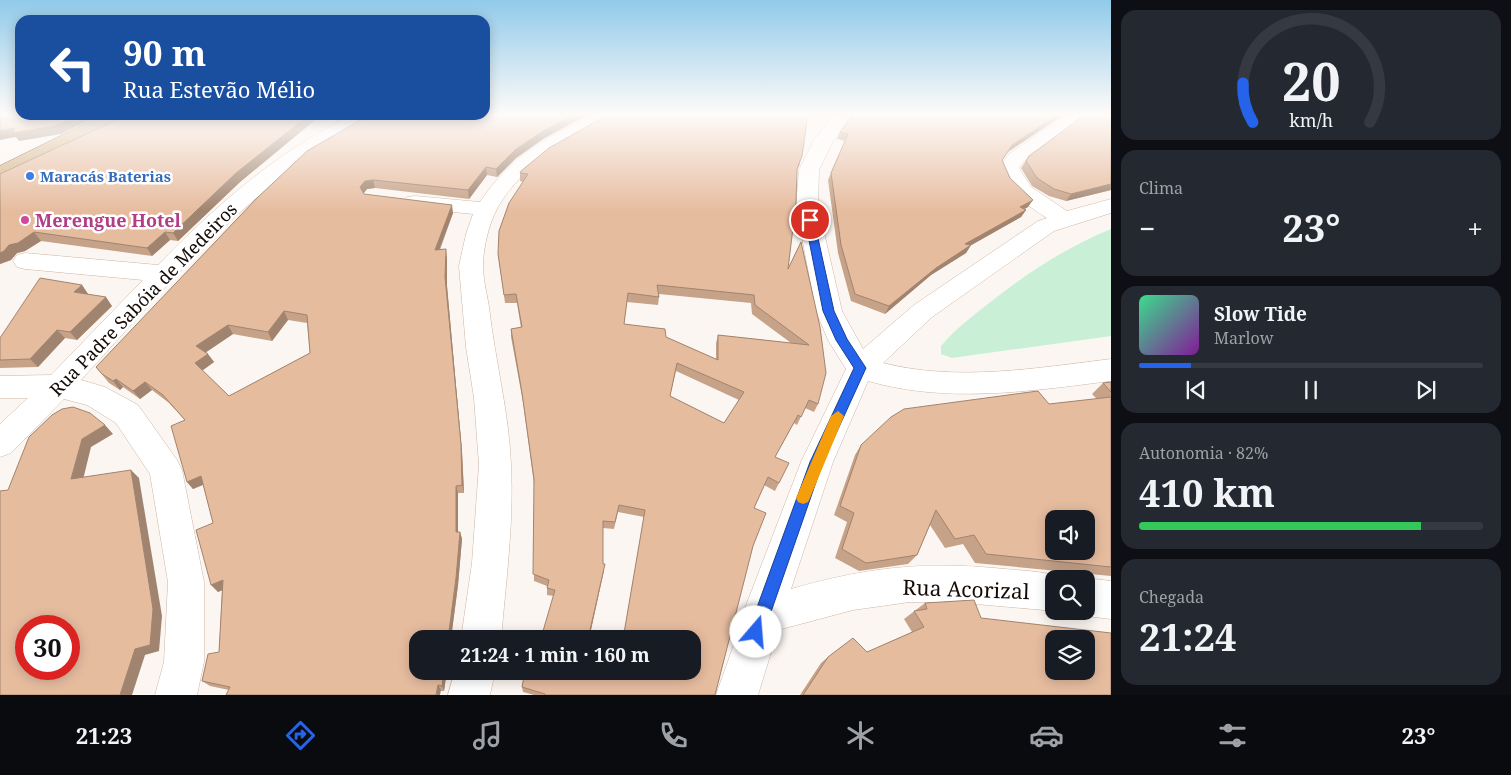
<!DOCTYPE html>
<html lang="pt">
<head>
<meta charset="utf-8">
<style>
  :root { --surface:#171b24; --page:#242831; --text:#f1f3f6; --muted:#9ea1a6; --line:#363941; --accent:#2563eb }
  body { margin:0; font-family:"Noto Serif",serif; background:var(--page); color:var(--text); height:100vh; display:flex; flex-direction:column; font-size:19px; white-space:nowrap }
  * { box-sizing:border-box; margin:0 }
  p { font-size:16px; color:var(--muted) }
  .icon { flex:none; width:28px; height:28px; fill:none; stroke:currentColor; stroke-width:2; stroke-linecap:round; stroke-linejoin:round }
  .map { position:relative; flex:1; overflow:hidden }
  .drawer { display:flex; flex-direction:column; gap:10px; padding:10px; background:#0d0f14; width:400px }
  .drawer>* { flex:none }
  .top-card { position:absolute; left:15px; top:15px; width:475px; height:105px; border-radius:15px; box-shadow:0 2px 12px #0003; background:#1a4fa0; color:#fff; overflow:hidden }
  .fabs { position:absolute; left:1045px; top:510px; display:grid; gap:10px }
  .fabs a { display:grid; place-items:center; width:50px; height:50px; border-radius:10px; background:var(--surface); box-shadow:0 2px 12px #0003; font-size:25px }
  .speed { position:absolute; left:15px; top:615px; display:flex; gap:10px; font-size:25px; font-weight:700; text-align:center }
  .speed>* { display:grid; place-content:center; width:65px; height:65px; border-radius:50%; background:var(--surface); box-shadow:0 2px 12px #0003; line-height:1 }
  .speed .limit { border:8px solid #d22; background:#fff; color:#111 }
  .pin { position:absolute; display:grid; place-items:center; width:42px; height:42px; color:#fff; margin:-21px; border:2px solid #fff; border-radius:50%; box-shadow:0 1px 5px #0007 }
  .me { position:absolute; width:55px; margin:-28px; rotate:18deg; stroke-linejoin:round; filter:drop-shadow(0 0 4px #0008) }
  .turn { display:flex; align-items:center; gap:18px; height:105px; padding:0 25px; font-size:22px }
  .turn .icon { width:65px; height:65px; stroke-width:2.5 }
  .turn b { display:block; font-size:35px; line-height:42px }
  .big { font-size:38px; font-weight:700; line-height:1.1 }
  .drawer .card { flex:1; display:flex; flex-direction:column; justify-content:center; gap:8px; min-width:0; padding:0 18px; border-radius:15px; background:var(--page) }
  .drawer .dial { align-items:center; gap:0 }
  .dial svg { height:130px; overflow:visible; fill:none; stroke:var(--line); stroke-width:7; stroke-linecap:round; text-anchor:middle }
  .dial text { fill:var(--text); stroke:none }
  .song { display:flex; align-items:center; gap:15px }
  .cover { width:60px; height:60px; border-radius:8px; background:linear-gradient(135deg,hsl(150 70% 55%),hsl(290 70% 35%)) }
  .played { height:5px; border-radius:2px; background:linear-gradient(90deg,var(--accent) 15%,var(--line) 15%) }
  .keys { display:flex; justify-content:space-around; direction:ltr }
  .heat { display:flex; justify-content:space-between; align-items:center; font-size:28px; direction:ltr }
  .charge { height:8px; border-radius:4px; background:linear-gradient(90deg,#34c759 82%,var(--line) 0) }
  .trip { position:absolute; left:409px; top:630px; width:292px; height:50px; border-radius:15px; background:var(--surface); box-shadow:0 2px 12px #0003; font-weight:700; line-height:50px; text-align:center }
  .tab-bar { display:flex; height:80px; justify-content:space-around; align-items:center; background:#090b0e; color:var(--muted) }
  .tab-bar .icon { width:35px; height:35px }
  .tab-bar .selected { color:var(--accent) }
  .tab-bar b { font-size:22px; color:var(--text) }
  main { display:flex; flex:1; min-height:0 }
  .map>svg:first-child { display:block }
  .green { fill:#c9f0d6 }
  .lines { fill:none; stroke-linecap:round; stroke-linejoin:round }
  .minor-casing { stroke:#cfb5a2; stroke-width:1 }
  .major-casing { stroke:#7c5522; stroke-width:1 }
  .minor { fill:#fff; fill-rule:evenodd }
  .major { fill:#d3b184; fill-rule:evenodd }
  .wall { fill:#c6a289; fill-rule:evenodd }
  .shaded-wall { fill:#a1846f }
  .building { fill:#e6bc9f; stroke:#a1846f; fill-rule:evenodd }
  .route { fill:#2563eb; stroke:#184099 }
  .slow { fill:#f59e0b }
  .shop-dot { fill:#3f7fe0; stroke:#fff; stroke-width:2 }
  .hotel-dot { fill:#d1479c; stroke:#fff; stroke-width:2 }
  .labels { text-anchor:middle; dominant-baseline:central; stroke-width:5; stroke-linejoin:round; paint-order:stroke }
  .far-shop-label { font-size:15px; font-weight:bold; fill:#366cbe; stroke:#fff; text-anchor:start }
  .hotel-label { font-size:18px; font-weight:bold; fill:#b23c85; stroke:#fff; text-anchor:start }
  .street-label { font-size:18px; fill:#130a05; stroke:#fff }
  .near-street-label { font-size:21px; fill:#130a05; stroke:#fff }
</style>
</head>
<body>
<main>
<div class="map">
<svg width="1111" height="695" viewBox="0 0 1111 695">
  <rect width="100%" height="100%" fill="#fcf6f2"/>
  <!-- green -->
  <path class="green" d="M 1111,229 L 1111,336 L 952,358 L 941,354 L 941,346 C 956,328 974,315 993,300 C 1030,271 1067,247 1111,229 Z"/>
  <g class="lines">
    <defs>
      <path id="minor" d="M 593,114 L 615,114 L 612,118 C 569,142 523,163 498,207 C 489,223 483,248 483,266 C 483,279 487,294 489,307 C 495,360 509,412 511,465 C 514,522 506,581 501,639 L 461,639 L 472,563 L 479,465 L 474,398 L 466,347 L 459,266 L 466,234 L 473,214 L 415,208 L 407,207 L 404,202 L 407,197 L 415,196 L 480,202 C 513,153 543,141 593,114 Z
        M 835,114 L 854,114 L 833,141 L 819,170 L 818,206 L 842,311 L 863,349 L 914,305 L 1038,221 L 1047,218 C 1026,205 1008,192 999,168 L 1009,154 L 1068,114 L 1089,114 L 1023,162 L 1019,168 L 1031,187 L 1067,211 L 1111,199 L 1111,213 L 1054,231 L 932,317 L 883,363 C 957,382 1037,368 1111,359 L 1111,381 C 1030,391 948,404 868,381 L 833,462 L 791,589 C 868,567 925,561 1005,569 C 1025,571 1046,571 1065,579 L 1054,579 L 1055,611 L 964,603 L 910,602 L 853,610 L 778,630 L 758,695 L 716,695 L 743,619 L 742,616 L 801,462 L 846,369 L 828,340 L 816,311 L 796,206 L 799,170 L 814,140 Z
        M 353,115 L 377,115 L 374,119 C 254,177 170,283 81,380 L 105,387 L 138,405 L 177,460 L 182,470 L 204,582 L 204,662 L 197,695 L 155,695 L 164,662 L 168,582 L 150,474 L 116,423 L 87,405 L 64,399 L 11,453 L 0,457 L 0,424 L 28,398 L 0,398 L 0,376 L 51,375 L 143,280 L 25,269 L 17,267 L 13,261 L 17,255 L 25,253 L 158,265 C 216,206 278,150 353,115 Z
        M 1086,578 L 1111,581 L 1111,619 L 1086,616 L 1075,611 L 1086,611 Z
        M 455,671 L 495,671 L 490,695 L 448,695 Z"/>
      <path id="major" d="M 103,115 L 126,115 L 123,119 L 0,180 L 0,166 Z"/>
    </defs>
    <!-- minor casing -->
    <use href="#minor" class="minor-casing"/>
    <!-- major casing -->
    <use href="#major" class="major-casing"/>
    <!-- minor -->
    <use href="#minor" class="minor"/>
    <!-- major -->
    <use href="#major" class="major"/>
  </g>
  <!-- wall -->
  <path class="wall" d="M 1111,114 L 1111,190 L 1066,201 L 1049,196 L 1032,186 L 1021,168 L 1029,156 Z
    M 115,115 L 321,115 L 240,182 L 178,241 L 170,240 L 152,256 L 41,241 L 25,251 L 17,253 L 11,260 L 0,264 L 0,174 L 115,121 L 112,116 Z
    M 332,115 L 349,115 L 338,121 Z
    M 369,115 L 543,139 L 516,158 L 497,177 L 487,175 L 469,199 L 375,188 L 367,189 L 364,193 L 364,194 L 453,213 L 440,250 L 447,258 L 447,286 L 462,452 L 464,493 L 458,493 L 458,532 L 460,532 L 462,539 L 458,585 L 444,691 L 229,690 L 210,686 L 202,681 L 219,652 L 222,590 L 218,592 L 213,523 L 203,485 L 193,489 L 187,482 L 185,420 L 169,403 L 152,390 L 140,399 L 123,387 L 120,390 L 109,383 L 96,367 ZM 288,320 L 307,323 L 310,353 L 229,396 L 202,371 L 214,362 L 206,352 L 233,334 L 272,341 Z
    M 840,132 L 1008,152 L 1002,160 L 1010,178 L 1028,207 L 1024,209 L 1026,210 L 1021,217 L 971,245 L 966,253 L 931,275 L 885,314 L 851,301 L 838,253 L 828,180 L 845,141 L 837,139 Z
    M 800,164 L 797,170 L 788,269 L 801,242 L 818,404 L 814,412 L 805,408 L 797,425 L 794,423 L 775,457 L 779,483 L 775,491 L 764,485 L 754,508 L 753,546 L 715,695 L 534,695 L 523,692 L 522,687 L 692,671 L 692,639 L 623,639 L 644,517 L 618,512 L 614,529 L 603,528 L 603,564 L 604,571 L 589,639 L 530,639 L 541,638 L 554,596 L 547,595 L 547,586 L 534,581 L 534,484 L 523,402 L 511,337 L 511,329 L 521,328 L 517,303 L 505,303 L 498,254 L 523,182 L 520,181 L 520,173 ZM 659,294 L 751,303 L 752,314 L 791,343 L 718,335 L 716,343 L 716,359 L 666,337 L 624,324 L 627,302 L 658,305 L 659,297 ZM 676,371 L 739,400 L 724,423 L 670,396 Z
    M 82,285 L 88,294 L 112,306 L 77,340 L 65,338 L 38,367 L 0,368 L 0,338 Z
    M 1111,382 L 1111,576 L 975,563 L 963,544 L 945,548 L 930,525 L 917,555 L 908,564 L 859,571 L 835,558 L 847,522 L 834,515 L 855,455 L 861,445 L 1049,404 L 1097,399 L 1092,394 L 1103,383 Z
    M 925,603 L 981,618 L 1111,695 L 800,695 L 821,663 L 828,657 L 867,652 L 912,632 L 904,619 Z"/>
  <!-- shaded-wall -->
  <path class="shaded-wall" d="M 575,114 L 589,114 L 543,139 L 516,158 L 497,177 L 496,169 L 515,150 L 543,131 Z
    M 1059,114 L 1065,114 L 1008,152 L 997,167 L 1012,145 Z
    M 78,115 L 99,115 L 61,134 L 19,141 L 16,137 L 0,140 L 0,131 Z
    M 309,115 L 321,115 L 240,182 L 178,241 L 173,233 L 236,173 Z
    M 336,115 L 349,115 L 338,121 Z
    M 486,167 L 487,175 L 469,199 L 468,190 Z
    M 373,180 L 375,188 L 367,189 L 362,195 L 360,187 L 365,181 Z
    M 1111,184 L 1111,190 L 1066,201 L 1071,194 Z
    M 1033,200 L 1028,207 L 1015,214 L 1020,207 Z
    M 452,205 L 453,213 L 436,258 L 435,250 Z
    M 1026,210 L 1021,217 L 961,251 L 965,244 Z
    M 34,232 L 41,241 L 25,251 L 17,253 L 11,260 L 0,264 L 0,253 L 9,245 Z
    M 165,232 L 170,240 L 152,256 L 147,248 Z
    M 971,245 L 966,253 L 931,275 L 885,314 L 889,306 L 936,268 Z
    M 446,249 L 447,258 L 447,286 L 462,452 L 464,493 L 462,485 L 445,277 Z
    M 82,285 L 88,294 L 80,300 L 74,292 Z
    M 106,297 L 112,306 L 77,340 L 70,332 Z
    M 284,311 L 288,320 L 272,341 L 268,332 Z
    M 228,325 L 233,334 L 202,355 L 196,346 Z
    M 57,330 L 65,338 L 38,367 L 30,359 Z
    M 208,354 L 214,362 L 200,372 L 195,363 Z
    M 116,379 L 123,387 L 120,390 L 113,381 Z
    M 145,382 L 152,390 L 140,399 L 133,391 Z
    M 105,425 L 113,434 L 91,447 L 81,488 L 71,479 L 82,439 Z
    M 131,470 L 139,478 L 162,616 L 159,651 L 145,655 L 132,695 L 120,695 Z
    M 201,476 L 207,483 L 193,489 L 187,482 Z
    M 456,486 L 458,493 L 458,539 L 456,532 Z
    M 460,532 L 462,539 L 458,585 L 451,639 L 448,639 Z
    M 605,564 L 589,639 L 588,639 Z
    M 223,580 L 230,587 L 218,592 L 211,585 Z
    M 444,671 L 447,671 L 444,691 L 442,686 Z
    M 438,685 L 441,690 L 440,695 L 436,695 Z"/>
  <!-- building -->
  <path class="building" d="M 1,114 L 20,114 L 20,115 L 78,115 L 55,126 L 13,133 L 15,128 L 0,131 Z
    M 485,114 L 575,114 L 543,131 L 515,150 L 496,169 L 486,167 L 468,190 L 373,180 L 365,181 L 360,187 L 364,194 L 452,205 L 435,250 L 446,249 L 445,277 L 461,444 L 462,485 L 456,486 L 456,532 L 460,532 L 456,578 L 448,639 L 418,639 L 418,671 L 444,671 L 442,686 L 438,685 L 436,695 L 226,695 L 230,687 L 202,681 L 208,654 L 219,652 L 223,580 L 211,585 L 196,530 L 213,523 L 201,476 L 187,482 L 171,426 L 185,420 L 163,395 L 145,382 L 133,391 L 116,379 L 113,381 L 102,374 L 96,367 L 257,198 L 307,151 L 369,115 L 485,115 ZM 284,311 L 307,315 L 310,353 L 229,396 L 195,363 L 208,354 L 196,346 L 228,325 L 268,332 Z
    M 609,114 L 808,114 L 802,156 L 797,169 L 796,203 L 788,269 L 801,242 L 820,327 L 826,373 L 818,404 L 809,400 L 801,417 L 798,415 L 775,457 L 789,463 L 779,483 L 768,477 L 754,508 L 766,513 L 753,546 L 715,695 L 545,695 L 545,694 L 522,687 L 525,671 L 692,671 L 692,639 L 623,639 L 645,510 L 619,505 L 615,522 L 603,521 L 603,564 L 605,564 L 588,639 L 530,639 L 530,635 L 541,638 L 555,590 L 547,588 L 549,580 L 533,574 L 534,479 L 522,393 L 511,329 L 522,327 L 516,294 L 504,295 L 498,254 L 499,231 L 509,203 L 528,174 L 520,173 L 521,171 L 549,148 ZM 657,285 L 754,295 L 755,305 L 809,345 L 718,335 L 718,360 L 666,337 L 665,329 L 624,324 L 628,293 L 659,297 ZM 677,363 L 744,392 L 724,423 L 670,396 Z
    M 853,114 L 1059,114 L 1012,145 L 1002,160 L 1010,178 L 1033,200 L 1020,207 L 1026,210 L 965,244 L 971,245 L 936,268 L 889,306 L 855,294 L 841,245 L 831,173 L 848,134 L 840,132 Z
    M 1086,114 L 1111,114 L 1111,184 L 1071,194 L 1054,189 L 1037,178 L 1026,161 L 1029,156 Z
    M 115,115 L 309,115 L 236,173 L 173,233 L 165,232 L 147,248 L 34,232 L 18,243 L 9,245 L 4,251 L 0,253 L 0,174 L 125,116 L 112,116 Z
    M 40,278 L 82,285 L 74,292 L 106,297 L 70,332 L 57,330 L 30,359 L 0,360 L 0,338 Z
    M 1111,382 L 1111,392 L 1103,383 Z
    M 1038,391 L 1049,404 L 1111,397 L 1111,567 L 986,554 L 974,535 L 955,539 L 936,510 L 917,555 L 866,563 L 842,549 L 854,513 L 840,506 L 861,445 L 891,417 L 904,409 ZM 1054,519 L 1086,519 L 1086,551 L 1054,551 Z
    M 73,407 L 90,413 L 105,425 L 82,439 L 71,479 L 131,470 L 153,609 L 150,645 L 135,649 L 120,695 L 0,695 L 0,491 L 8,490 L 29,437 L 52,415 L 62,409 ZM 26,626 L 69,626 L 69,669 L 26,669 Z
    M 974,600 L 981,618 L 1111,633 L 1111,695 L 803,695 L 828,657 L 853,638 L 867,652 L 924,627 L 914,611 L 927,609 L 925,603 ZM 1054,639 L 1086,639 L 1086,671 L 1054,671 Z"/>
  <!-- sky -->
  <linearGradient id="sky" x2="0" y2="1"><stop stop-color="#91caea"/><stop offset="0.54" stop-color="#fefbf9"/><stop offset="1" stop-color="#fefbf9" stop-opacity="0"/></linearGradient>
  <rect width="1111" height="211" fill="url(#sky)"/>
  <!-- route -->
  <path class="route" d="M 810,217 L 814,220 L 834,311 L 847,339 L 866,368 L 823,462 L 764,632 L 762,638 L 756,640 L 751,638 L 748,632 L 810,462 L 854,368 L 836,340 L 823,311 L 805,220 Z"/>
  <!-- slow -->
  <path class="slow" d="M 838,411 L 844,416 L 810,498 L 808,502 L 803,504 L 798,502 L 796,498 L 831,416 Z"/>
  <!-- markers -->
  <circle class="shop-dot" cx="30" cy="176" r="5"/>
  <circle class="hotel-dot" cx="25" cy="220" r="5"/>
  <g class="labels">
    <!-- far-shop labels -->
    <g class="far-shop-label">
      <text x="40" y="176">Maracás Baterias</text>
    </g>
    <!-- hotel labels -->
    <g class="hotel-label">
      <text x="35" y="220">Merengue Hotel</text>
    </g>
    <!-- street labels -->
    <g class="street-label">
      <text transform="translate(143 299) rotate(-46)">Rua Padre Sabóia de Medeiros</text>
    </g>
    <!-- near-street labels -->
    <g class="near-street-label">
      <text transform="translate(966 589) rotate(2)">Rua Acorizal</text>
    </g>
  </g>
</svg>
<div class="fabs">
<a><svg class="icon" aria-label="sound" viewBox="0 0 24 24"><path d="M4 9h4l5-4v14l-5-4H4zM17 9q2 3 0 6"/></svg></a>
<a><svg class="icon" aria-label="search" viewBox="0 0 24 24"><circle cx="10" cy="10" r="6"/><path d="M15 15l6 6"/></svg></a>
<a><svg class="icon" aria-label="layers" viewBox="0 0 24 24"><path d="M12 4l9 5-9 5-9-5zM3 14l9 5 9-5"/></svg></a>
</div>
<div class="speed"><div class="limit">30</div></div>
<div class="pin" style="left:810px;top:220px;background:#d93025"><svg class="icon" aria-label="arrive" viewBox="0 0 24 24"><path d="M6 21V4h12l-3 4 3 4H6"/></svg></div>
<svg class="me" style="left:756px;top:632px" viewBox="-20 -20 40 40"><circle r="19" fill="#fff"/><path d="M0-13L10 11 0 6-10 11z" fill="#2563eb"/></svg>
<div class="trip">21:24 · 1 min · 160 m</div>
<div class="top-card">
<div class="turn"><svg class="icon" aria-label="left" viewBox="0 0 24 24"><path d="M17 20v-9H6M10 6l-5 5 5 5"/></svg><div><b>90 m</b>Rua Estevão Mélio</div></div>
</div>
</div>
<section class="drawer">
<div class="card dial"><svg viewBox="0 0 100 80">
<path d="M14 69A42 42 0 1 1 86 69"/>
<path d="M14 69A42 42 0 0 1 8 45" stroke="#2563eb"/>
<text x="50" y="56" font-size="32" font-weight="700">20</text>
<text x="50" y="72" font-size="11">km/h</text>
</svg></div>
<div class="card"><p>Clima</p>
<div class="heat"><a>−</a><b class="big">23°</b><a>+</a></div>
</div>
<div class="card">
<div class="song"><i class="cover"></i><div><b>Slow Tide</b><p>Marlow</p></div></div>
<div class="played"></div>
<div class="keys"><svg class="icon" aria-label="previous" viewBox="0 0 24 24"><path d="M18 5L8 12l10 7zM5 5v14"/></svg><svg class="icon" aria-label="pause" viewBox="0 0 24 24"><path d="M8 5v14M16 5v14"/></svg><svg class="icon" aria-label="next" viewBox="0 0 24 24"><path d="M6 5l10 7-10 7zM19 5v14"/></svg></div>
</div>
<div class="card"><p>Autonomia · 82%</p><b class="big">410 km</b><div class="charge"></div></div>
<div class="card"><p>Chegada</p><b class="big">21:24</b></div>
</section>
</main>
<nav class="tab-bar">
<b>21:23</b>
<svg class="icon selected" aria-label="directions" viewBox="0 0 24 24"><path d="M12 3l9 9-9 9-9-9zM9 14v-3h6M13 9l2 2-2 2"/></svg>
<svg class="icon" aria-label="music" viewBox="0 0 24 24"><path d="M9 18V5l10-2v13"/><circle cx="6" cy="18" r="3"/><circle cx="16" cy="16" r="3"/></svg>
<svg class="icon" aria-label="phone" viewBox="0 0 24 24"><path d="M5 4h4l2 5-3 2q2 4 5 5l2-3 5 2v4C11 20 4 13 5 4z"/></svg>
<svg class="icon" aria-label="climate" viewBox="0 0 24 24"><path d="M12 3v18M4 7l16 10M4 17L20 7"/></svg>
<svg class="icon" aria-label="car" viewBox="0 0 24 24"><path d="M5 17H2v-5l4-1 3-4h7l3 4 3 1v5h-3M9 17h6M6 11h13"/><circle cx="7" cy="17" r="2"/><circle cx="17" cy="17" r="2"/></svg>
<svg class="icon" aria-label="filters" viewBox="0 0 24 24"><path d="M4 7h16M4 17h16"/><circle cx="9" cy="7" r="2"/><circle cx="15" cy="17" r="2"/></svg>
<b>23°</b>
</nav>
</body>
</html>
